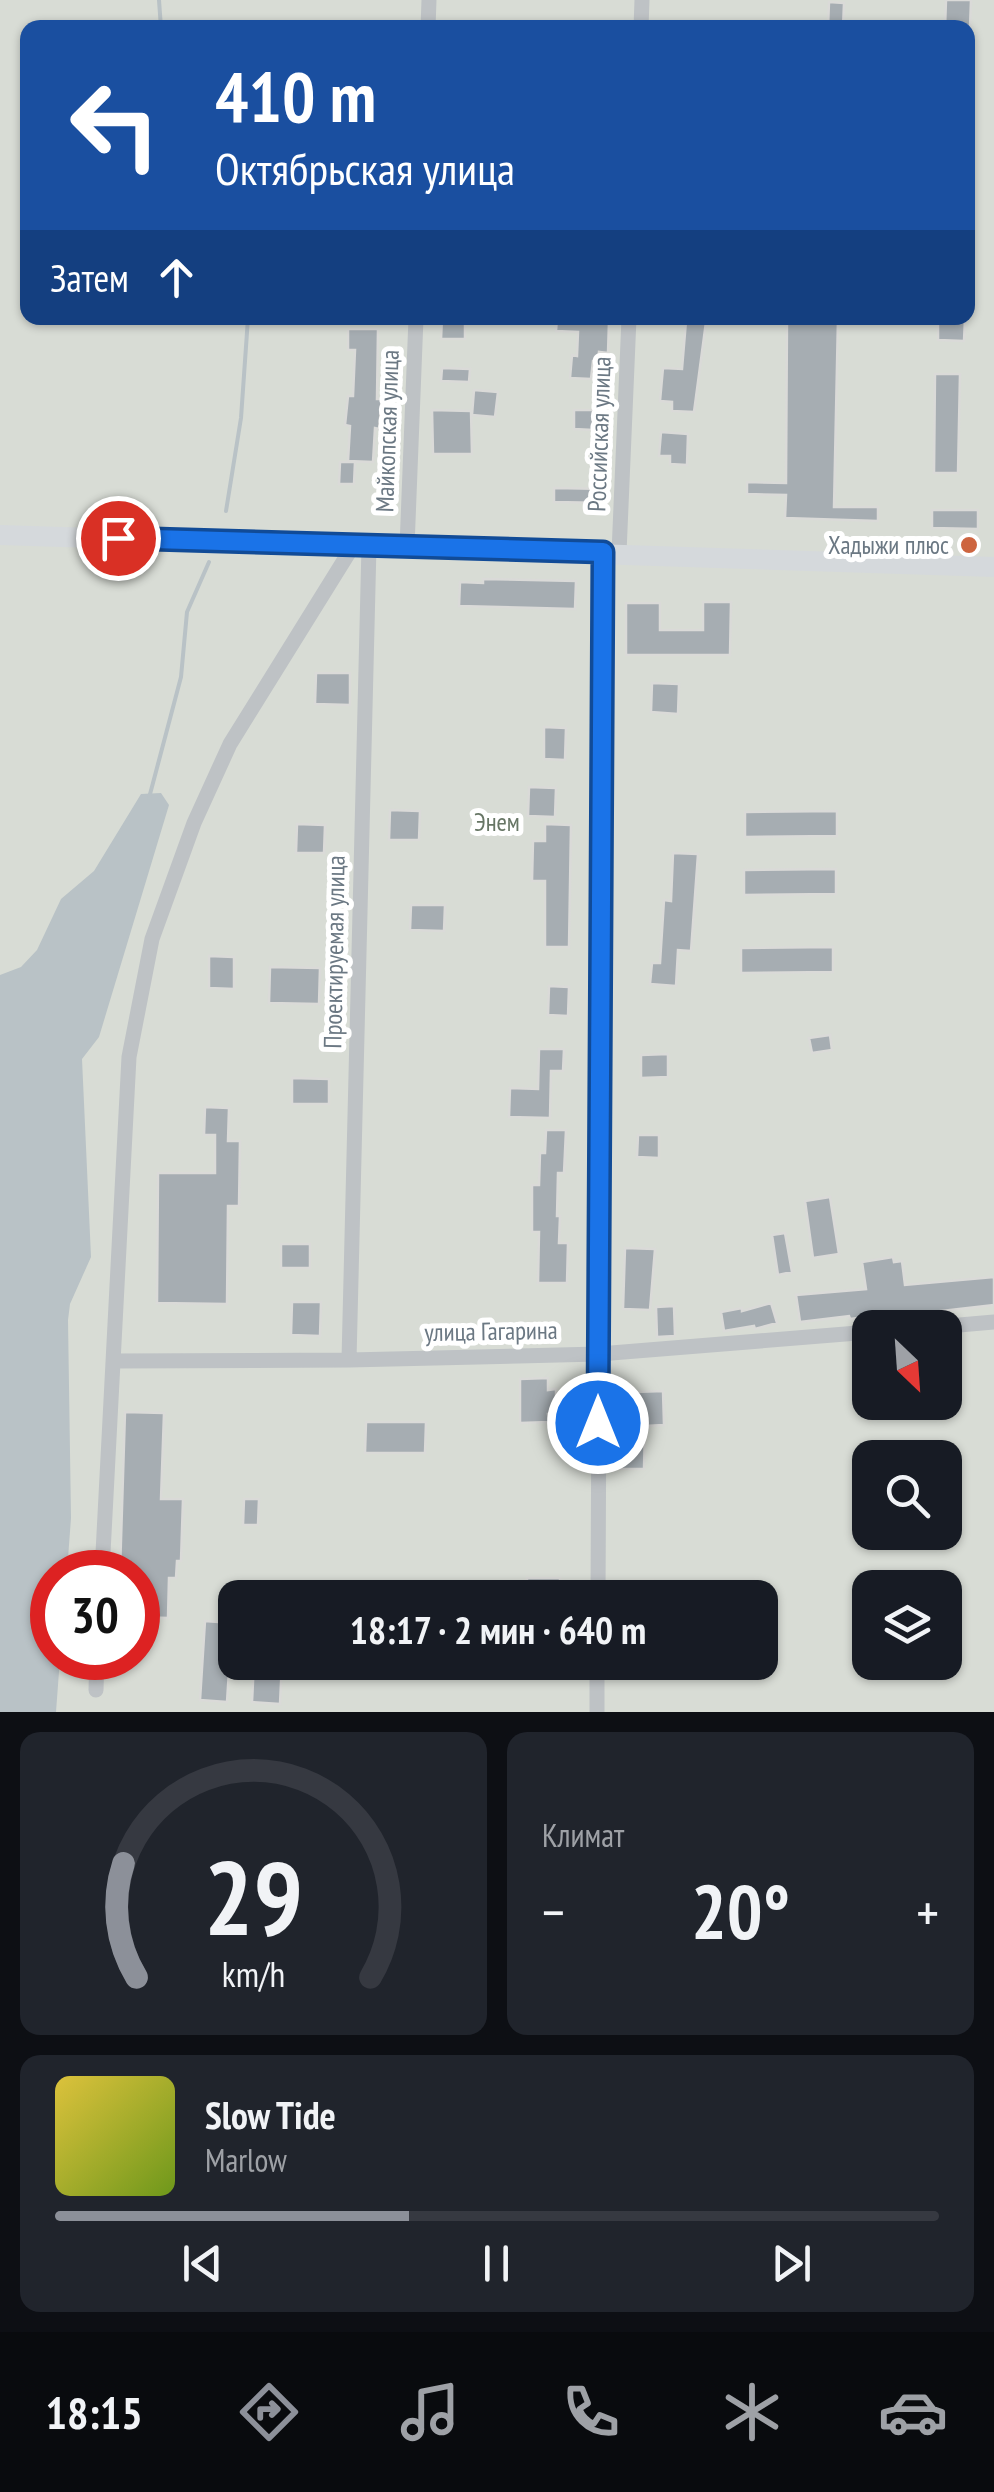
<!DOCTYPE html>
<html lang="ru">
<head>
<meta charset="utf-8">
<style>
  :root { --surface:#171b24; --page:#20242c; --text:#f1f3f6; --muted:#9ea1a6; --line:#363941; --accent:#8c9099 }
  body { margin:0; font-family:"PT Sans Narrow",sans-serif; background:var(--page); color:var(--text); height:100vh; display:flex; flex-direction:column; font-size:38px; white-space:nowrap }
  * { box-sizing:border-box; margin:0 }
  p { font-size:32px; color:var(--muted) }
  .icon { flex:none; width:55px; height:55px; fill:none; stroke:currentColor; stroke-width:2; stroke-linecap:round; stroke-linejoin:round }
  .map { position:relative; height:1712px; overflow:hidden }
  .details { display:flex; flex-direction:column; gap:20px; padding:20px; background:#0d0f14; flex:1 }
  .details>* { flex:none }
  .guide { position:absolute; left:20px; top:20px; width:955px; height:305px; border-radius:20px; box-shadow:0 2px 8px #0004; background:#1a4fa0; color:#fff; overflow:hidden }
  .needle { width:65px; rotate:155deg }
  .buttons { position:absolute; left:852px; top:1310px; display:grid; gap:20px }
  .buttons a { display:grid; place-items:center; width:110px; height:110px; border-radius:20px; background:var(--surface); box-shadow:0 2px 8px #0004; font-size:50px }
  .speed { position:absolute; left:30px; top:1550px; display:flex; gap:20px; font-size:50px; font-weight:700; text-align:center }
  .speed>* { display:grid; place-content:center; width:130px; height:130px; border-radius:50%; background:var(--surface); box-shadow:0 2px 8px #0004; line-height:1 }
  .speed .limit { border:15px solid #d22; background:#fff; color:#111 }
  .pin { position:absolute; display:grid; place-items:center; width:85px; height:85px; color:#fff; margin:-42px; border:5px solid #fff; border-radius:50%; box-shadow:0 2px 10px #0007 }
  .me { position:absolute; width:110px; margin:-55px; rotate:0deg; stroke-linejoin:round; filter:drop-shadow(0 0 8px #0008) }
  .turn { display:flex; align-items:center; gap:35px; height:210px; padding:0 30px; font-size:45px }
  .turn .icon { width:130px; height:130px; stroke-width:2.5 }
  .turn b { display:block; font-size:70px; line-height:85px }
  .then { display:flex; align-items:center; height:95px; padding:0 30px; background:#0003; gap:20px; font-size:38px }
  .big { font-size:75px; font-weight:600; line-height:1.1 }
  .details .tile { flex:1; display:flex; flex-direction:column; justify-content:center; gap:15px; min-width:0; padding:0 35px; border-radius:20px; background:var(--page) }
  .details .dial { align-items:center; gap:0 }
  .dial svg { height:260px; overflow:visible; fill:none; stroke:var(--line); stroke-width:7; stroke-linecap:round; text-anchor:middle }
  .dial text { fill:var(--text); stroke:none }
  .song { display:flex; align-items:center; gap:30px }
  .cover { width:120px; height:120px; border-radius:15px; background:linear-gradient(135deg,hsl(50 70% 55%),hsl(80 70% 35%)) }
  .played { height:10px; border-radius:5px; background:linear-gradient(90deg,var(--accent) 40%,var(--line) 40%) }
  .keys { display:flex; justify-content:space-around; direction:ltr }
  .heat { display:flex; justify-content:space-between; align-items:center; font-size:55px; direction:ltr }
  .details .tiles { flex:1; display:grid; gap:20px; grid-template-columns:1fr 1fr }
  .tile:last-child { grid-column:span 2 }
  .trip { position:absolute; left:218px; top:1580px; width:560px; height:100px; border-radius:20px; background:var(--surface); box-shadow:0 2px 8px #0004; font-weight:600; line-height:100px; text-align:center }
  .tabs { display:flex; height:160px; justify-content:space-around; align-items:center; background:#090b0e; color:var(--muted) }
  .tabs .icon { width:70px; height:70px }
  .tabs .on { color:var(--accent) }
  .tabs b { font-size:45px; color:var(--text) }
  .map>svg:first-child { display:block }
  .green { fill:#d8dcd5; fill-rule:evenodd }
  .water { fill:#b9c2c6 }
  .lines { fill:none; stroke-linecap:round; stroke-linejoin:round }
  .stream { stroke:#b9c2c6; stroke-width:4 }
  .building { fill:#a6adb2; stroke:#dadad8; stroke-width:2.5 }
  .minor { stroke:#bec2c5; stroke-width:15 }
  .major { stroke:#d5d9dc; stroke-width:20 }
  .route-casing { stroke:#114b97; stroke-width:25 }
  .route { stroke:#1a73e8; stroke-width:18 }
  .poi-dot { fill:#cd6540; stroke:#fff; stroke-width:4 }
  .labels { text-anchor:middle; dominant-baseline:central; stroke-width:10; stroke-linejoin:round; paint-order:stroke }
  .street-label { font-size:25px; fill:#6b7883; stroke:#fff }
  .poi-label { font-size:25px; fill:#6b7883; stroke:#fff; text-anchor:end }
  .park-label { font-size:25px; fill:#677665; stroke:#fff }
</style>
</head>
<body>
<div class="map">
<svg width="994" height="1712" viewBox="0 0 994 1712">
  <rect width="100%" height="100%" fill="#f8f8f6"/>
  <!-- green -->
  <path class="green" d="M 0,0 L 994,0 L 994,1712 L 0,1712 ZM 28,28 L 968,28 L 968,318 L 28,318 ZM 870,1328 L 945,1328 L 945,1402 L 870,1402 ZM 870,1458 L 945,1458 L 945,1532 L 870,1532 ZM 52,1572 L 138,1572 L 138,1658 L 52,1658 ZM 870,1588 L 945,1588 L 945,1662 L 870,1662 ZM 235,1598 L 760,1598 L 760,1662 L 235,1662 Z"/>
  <!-- water -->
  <path class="water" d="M 161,793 L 169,805 L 99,1037 L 82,1059 L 91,1257 L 70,1304 L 68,1320 L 71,1518 L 67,1572 L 52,1572 L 52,1658 L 60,1658 L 56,1712 L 0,1712 L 0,975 L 21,967 L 37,950 L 61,899 L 94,871 L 141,794 Z"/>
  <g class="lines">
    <!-- stream -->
    <path class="stream" d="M 159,0 L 161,28
      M 226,511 L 241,418 L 248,318
      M 149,798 L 181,677 L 187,612 L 209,562"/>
  </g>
  <!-- building -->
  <path class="building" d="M 946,0 L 971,0 L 970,28 L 945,28 Z
    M 829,2 L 844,3 L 843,28 L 828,28 Z
    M 442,318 L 465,318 L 465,339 L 441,339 Z
    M 557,318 L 609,321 L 608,353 L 599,352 L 598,361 L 593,361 L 591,379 L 570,378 L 572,355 L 577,356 L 578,332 L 556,331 Z
    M 787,318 L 838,318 L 834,507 L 878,507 L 878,521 L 785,518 L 786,495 L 747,494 L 747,482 L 786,483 Z
    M 938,318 L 965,318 L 964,341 L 938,340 Z
    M 686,321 L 706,322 L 694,412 L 672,411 L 672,402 L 660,401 L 663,368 L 682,369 Z
    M 348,329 L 378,329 L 377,399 L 382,399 L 379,429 L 375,428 L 373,462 L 348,461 L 350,426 L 345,425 L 348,396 L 353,396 L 355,350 L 348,350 Z
    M 442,368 L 470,369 L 469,382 L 441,381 Z
    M 935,374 L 960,374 L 958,473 L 934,473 Z
    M 474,390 L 498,392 L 495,417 L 472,415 Z
    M 432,410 L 471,411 L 472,454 L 433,454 Z
    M 574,410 L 593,410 L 593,430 L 574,429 Z
    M 661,432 L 688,434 L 687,465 L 670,464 L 670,456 L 659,456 Z
    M 340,462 L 355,462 L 354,484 L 339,484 Z
    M 554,488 L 607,489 L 607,503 L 554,502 Z
    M 932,510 L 978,510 L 978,529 L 932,528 Z
    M 483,579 L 576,581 L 575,609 L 459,606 L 460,582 L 483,583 Z
    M 703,602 L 731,602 L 730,655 L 626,655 L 626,603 L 660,603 L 660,630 L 703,630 Z
    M 316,673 L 350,673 L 350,705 L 315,704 Z
    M 652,683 L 679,684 L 678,714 L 651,712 Z
    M 544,727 L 566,728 L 565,760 L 544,759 Z
    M 529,787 L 556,788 L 555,817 L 528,816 Z
    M 390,810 L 420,811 L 419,840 L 389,840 Z
    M 837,811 L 837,836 L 745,837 L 745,812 Z
    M 297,824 L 325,825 L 324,853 L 296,853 Z
    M 545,824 L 571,825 L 569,947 L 545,947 L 545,881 L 532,881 L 533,841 L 545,841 Z
    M 673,853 L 698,854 L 691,951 L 678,950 L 676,986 L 650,984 L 652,963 L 660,963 L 664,900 L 671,901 Z
    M 836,869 L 836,894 L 744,895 L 744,870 Z
    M 411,905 L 445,905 L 444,931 L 410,930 Z
    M 833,947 L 833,972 L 741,973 L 741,948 Z
    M 209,956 L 234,957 L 234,989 L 209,988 Z
    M 270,967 L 320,968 L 319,1004 L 269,1003 Z
    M 549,986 L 569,987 L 568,1016 L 548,1015 Z
    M 830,1035 L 832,1050 L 812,1053 L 809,1038 Z
    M 539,1049 L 564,1049 L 563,1071 L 551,1071 L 550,1118 L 509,1117 L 510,1088 L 538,1089 Z
    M 668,1054 L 668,1077 L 641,1078 L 641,1055 Z
    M 292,1078 L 329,1079 L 329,1104 L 292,1104 Z
    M 205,1107 L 229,1108 L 228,1141 L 240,1141 L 239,1206 L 228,1206 L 227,1304 L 157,1303 L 158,1173 L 215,1173 L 215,1135 L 204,1135 Z
    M 546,1130 L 566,1130 L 564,1173 L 558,1173 L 557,1216 L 560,1216 L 559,1243 L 568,1243 L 567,1283 L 538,1283 L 539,1232 L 532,1232 L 532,1185 L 539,1185 L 540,1153 L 545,1153 Z
    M 638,1135 L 659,1135 L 659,1158 L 637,1157 Z
    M 830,1197 L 839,1254 L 813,1258 L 805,1201 Z
    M 785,1233 L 792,1272 L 778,1275 L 772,1235 Z
    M 281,1244 L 310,1244 L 310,1268 L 281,1268 Z
    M 625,1248 L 655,1249 L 650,1310 L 623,1309 Z
    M 893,1257 L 894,1262 L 902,1261 L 905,1285 L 994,1277 L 994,1305 L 889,1317 L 889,1314 L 850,1319 L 849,1316 L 800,1322 L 796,1295 L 866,1289 L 862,1262 Z
    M 292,1302 L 321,1302 L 320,1336 L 291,1335 Z
    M 771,1303 L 777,1323 L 755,1329 L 754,1326 L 724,1331 L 721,1312 L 742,1308 L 742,1311 Z
    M 674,1306 L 675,1336 L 657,1337 L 656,1307 Z
    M 548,1378 L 548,1390 L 556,1389 L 556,1414 L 548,1414 L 549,1422 L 520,1423 L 520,1379 Z
    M 663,1391 L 664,1425 L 645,1426 L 644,1469 L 621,1469 L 622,1440 L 630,1440 L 629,1406 L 635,1406 L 635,1392 Z
    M 125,1412 L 164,1413 L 161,1499 L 183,1499 L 181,1561 L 177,1561 L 176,1578 L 169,1578 L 168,1618 L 138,1617 L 138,1572 L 120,1572 Z
    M 366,1422 L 426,1422 L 425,1453 L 365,1453 Z
    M 244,1499 L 259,1499 L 258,1525 L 243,1525 Z
    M 527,1578 L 560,1578 L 560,1598 L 527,1598 Z
    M 627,1581 L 653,1581 L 652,1598 L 626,1598 Z
    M 205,1621 L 232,1623 L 227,1702 L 200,1700 Z
    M 254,1662 L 282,1662 L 280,1704 L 252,1702 Z"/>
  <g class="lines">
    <!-- minor -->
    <path class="minor" d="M 428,28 L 429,0
      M 641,28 L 642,0
      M 407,547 L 416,318
      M 619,553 L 629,318
      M 925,1328 L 994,1322
      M 349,1360 L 369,546
      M 113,1361 L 349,1360 L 599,1354 L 870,1332
      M 102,1572 L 129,1057 L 152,939 L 194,823 L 230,744 L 353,546
      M 598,1598 L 603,552
      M 96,1690 L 97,1658
      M 597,1712 L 597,1662"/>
    <!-- major -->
    <path class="major" d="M 0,535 L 994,567"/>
  </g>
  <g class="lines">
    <defs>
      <path id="route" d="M 118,538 L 603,552 L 598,1423"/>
    </defs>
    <!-- route casing -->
    <use href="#route" class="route-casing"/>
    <!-- route -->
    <use href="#route" class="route"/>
  </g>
  <!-- markers -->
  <circle class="poi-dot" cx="969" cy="545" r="10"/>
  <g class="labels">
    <!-- street labels -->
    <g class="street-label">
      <text transform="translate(387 431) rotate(-88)">Майкопская улица</text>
      <text transform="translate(599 434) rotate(-88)">Российская улица</text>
      <text transform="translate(334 952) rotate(-89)">Проектируемая улица</text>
      <text transform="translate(491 1331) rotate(-1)">улица Гагарина</text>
    </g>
    <!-- poi labels -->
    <g class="poi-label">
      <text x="949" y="545">Хадыжи плюс</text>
    </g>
    <!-- park labels -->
    <g class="park-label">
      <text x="497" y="822">Энем</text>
    </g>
  </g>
</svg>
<div class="buttons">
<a><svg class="needle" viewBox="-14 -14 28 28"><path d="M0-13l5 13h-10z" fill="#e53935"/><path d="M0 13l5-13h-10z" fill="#9ea1a6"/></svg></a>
<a><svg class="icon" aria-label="search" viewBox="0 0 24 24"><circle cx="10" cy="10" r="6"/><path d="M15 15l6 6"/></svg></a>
<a><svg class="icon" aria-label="layers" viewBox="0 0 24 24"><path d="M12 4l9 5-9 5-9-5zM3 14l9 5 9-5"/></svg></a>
</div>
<div class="speed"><div class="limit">30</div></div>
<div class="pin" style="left:118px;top:538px;background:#d93025"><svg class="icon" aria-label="arrive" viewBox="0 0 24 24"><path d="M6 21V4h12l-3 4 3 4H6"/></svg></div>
<svg class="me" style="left:598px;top:1423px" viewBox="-20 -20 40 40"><circle r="17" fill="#1a73e8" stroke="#fff" stroke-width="3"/><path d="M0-11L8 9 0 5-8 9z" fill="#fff"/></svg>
<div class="trip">18:17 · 2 мин · 640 m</div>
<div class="guide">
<div class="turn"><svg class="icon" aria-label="left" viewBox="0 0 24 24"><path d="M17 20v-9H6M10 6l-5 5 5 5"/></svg><div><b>410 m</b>Октябрьская улица</div></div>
<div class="then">Затем<svg class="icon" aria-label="ahead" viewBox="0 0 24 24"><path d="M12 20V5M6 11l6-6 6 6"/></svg></div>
</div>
</div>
<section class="details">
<div class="tiles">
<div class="tile dial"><svg viewBox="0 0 100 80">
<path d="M14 69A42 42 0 1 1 86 69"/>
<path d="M14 69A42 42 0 0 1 10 34" stroke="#8c9099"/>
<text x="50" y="56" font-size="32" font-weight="700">29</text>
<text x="50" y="72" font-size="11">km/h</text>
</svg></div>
<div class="tile"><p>Климат</p>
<div class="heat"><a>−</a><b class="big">20°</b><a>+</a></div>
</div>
<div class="tile">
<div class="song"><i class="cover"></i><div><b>Slow Tide</b><p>Marlow</p></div></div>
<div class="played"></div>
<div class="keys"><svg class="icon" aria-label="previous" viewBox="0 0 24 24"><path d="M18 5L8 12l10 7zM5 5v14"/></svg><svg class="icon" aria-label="pause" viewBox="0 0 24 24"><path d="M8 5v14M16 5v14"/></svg><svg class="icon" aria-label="next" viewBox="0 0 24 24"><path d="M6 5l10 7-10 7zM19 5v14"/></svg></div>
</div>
</div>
</section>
<nav class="tabs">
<b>18:15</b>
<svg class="icon on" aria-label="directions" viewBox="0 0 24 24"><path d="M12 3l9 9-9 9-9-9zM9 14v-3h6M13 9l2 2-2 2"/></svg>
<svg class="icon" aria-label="music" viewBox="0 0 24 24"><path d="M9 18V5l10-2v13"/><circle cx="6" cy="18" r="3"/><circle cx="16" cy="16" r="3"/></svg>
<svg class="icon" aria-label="phone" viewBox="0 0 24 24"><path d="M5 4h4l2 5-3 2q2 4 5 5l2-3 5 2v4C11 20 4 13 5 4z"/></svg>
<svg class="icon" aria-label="climate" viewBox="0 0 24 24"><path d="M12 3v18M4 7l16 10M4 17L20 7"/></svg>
<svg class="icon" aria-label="car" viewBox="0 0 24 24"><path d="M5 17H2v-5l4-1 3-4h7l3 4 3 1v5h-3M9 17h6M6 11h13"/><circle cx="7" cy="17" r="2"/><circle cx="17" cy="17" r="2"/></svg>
</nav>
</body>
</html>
